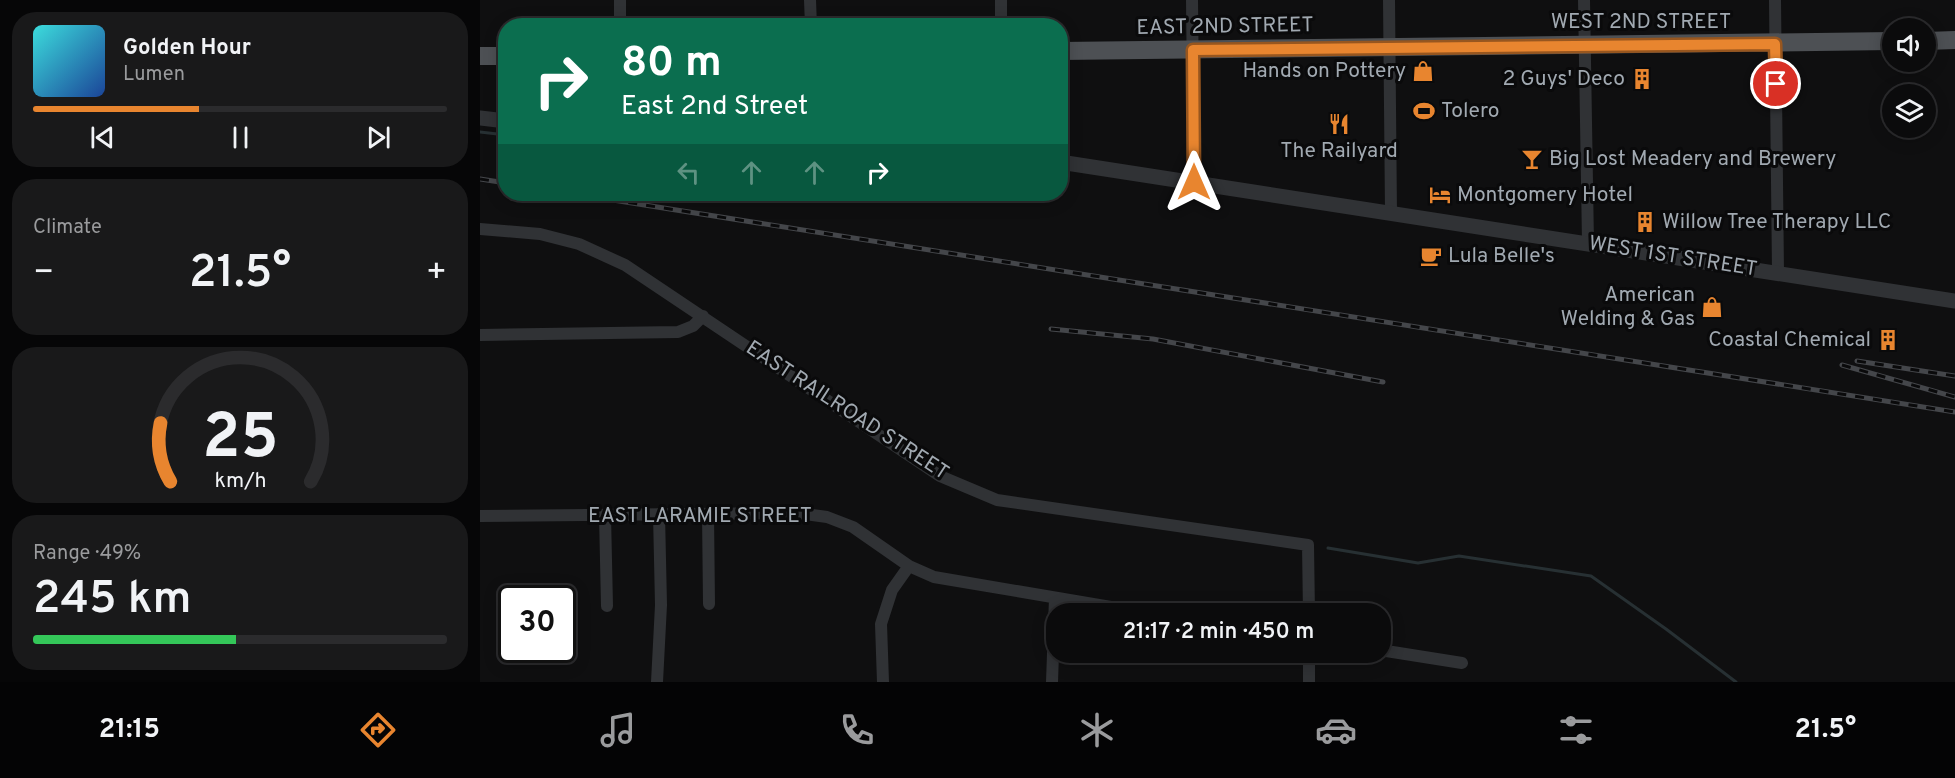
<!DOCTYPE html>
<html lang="en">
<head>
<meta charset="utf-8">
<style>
  :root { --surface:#0b0b0c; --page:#19191a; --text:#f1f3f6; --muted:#9a9b9d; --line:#2b2b2d; --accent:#e8852f }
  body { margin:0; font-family:Overpass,sans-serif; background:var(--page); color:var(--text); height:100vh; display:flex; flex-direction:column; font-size:22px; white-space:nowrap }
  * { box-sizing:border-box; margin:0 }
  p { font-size:20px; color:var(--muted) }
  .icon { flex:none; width:33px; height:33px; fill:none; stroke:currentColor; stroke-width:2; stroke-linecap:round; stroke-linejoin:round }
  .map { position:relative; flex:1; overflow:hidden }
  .panel { display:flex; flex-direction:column; gap:12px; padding:12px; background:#060607; width:480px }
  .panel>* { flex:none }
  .hud { position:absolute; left:18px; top:18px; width:570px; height:183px; border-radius:24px; box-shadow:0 3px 15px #0003,0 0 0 2px var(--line); background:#0b6e4f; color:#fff; overflow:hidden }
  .tools { position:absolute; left:1402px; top:18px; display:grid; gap:12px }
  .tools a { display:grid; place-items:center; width:54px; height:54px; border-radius:50%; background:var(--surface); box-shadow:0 3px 15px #0003,0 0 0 2px var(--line); font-size:30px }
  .speed { position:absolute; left:18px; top:585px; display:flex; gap:12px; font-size:30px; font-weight:700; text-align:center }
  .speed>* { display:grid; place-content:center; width:78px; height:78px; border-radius:50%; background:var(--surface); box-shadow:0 3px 15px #0003,0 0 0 2px var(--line); line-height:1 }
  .speed .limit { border:3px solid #111; border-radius:9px; background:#fff; color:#111 }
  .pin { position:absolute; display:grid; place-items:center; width:51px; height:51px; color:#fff; margin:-26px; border:3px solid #fff; border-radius:50%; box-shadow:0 2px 6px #0007 }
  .me { position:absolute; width:66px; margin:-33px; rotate:0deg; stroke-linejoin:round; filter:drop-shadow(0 0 4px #0008) }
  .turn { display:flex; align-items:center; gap:21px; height:126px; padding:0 24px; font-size:27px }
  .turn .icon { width:78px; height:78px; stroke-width:2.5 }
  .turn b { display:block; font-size:42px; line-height:51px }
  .lanes { display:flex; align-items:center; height:57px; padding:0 24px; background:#0003; justify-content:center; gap:30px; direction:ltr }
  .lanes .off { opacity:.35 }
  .big { font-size:45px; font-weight:600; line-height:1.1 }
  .panel .widget { flex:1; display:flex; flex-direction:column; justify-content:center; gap:9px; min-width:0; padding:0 21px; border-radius:24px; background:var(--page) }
  .panel .dial { align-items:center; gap:0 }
  .dial svg { height:156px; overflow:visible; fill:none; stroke:var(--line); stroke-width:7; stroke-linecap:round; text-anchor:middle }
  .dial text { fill:var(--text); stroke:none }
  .song { display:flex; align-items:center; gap:18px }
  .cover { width:72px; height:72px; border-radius:9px; background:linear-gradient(135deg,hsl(180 70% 55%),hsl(220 70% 35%)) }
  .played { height:6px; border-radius:3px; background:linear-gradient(90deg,var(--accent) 40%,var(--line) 40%) }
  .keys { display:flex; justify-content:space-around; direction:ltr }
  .heat { display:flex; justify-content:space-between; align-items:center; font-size:33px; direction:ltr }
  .charge { height:9px; border-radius:4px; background:linear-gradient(90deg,#34c759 49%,var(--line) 0) }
  .trip { position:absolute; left:566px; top:603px; width:345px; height:60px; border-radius:24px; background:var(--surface); box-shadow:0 3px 15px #0003,0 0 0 2px var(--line); font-weight:600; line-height:60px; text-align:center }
  .dock { display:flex; height:96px; justify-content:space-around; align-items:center; background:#040405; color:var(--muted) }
  .dock .icon { width:42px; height:42px }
  .dock .selected { color:var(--accent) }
  .dock b { font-size:27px; color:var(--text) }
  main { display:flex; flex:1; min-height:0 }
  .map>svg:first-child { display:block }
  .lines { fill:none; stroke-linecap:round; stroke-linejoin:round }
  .stream { stroke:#273033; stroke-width:3 }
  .minor { stroke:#303235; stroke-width:12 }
  .tertiary { stroke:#303235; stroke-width:15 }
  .primary { stroke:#4d5054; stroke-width:18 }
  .rail-casing { stroke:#44464a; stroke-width:5 }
  .rail { stroke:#0a0a0b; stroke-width:3; stroke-dasharray:9; stroke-linecap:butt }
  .route-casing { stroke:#97561f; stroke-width:15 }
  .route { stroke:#e8852f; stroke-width:10 }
  .labels { text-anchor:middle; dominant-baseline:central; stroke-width:6; stroke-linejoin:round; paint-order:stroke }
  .street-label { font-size:21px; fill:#a1a9b1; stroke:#0a0a0b }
  .poi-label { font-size:21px; fill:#a1a9b1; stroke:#0a0a0b; text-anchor:start }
</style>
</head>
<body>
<main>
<section class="panel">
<div class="widget">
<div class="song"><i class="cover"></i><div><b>Golden Hour</b><p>Lumen</p></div></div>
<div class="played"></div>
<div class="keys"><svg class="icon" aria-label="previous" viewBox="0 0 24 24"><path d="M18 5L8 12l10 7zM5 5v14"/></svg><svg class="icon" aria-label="pause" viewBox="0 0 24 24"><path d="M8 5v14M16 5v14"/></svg><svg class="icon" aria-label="next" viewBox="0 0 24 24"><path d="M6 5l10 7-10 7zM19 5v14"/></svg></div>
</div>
<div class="widget"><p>Climate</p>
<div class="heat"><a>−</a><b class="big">21.5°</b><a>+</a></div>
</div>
<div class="widget dial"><svg viewBox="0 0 100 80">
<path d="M14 69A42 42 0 1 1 86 69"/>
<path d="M14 69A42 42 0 0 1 9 39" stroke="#e8852f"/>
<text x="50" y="56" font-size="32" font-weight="700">25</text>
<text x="50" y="72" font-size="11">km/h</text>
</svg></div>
<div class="widget"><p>Range · 49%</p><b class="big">245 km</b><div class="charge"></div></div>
</section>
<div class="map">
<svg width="1475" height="682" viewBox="0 0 1475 682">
  <rect width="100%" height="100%" fill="#0f0f10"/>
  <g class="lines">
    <!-- stream -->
    <path class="stream" d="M 0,132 L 26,135
      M 848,548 L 938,563 L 979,556 L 1111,576 L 1186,629 L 1256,682"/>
    <!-- minor -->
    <path class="minor" d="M 140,0 L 140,26
      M 330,0 L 331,26
      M 521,0 L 521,26
      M 712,0 L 714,182
      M 909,0 L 911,213
      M 1104,0 L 1108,243
      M 1295,0 L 1298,273
      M 0,229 L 60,234 L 99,244 L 145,265 L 460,476 L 517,500 L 828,545 L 829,614
      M 0,335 L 198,332 L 213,326 L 223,316
      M 228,514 L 229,604
      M 125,515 L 127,606
      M 0,516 L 318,513 L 347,517 L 373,527 L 429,566 L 454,577 L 672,614
      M 900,650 L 982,663
      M 829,652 L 829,682
      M 177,682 L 181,605 L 179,514
      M 403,682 L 401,624 L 412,590 L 429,566
      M 572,682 L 575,598"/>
    <!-- tertiary -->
    <path class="tertiary" d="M 0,118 L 26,121
      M 580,162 L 1475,301"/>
    <!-- primary -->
    <path class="primary" d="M 1446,41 L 1475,40
      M 580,51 L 1413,41
      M 0,56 L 26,56"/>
    <defs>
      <path id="rail" d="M 0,179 L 26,183
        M 95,194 L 1475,412
        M 571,329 L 673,339 L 903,382
        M 1377,361 L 1475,376
        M 1362,365 L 1475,397"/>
    </defs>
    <!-- rail casing -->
    <use href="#rail" class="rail-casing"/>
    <!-- rail -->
    <use href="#rail" class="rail"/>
  </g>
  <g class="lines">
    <defs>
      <path id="route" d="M 714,182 L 713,50 L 1295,44 L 1296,84"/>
    </defs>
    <!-- route casing -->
    <use href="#route" class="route-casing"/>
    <!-- route -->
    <use href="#route" class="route"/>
  </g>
  <!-- icons -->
  <defs>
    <symbol id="shop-bare" viewBox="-9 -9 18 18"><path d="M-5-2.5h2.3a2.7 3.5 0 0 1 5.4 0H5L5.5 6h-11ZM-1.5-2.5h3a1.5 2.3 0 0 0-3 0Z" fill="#e8852f" stroke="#0a0a0b" stroke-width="2.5" paint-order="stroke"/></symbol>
    <symbol id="building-bare" viewBox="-9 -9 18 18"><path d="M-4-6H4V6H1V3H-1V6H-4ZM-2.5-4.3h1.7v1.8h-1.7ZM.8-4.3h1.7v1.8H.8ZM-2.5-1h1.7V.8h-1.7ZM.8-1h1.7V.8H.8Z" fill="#e8852f" stroke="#0a0a0b" stroke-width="2.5" paint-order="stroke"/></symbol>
    <symbol id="stadium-bare" viewBox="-9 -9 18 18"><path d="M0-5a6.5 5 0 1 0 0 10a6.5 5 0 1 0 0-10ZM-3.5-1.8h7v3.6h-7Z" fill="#e8852f" stroke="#0a0a0b" stroke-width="2.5" paint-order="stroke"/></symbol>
    <symbol id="restaurant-bare" viewBox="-9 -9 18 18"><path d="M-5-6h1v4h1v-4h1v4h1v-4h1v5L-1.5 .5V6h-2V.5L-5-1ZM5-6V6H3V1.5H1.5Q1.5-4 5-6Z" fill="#e8852f" stroke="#0a0a0b" stroke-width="2.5" paint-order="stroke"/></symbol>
    <symbol id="bar-bare" viewBox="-9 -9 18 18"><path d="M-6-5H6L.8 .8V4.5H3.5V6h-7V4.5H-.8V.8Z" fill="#e8852f" stroke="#0a0a0b" stroke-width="2.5" paint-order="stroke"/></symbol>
    <symbol id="hotel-bare" viewBox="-9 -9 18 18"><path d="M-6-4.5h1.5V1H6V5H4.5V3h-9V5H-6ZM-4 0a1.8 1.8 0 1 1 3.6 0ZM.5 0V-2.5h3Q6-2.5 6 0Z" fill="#e8852f" stroke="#0a0a0b" stroke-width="2.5" paint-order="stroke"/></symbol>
    <symbol id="cafe-bare" viewBox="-9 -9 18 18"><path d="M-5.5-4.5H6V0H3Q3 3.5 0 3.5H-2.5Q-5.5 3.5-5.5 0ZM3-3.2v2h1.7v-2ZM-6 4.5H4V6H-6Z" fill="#e8852f" stroke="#0a0a0b" stroke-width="2.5" paint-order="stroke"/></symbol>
  </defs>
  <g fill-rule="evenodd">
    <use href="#shop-bare" x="928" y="56" width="30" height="30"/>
    <use href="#building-bare" x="1147" y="64" width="30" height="30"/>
    <use href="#stadium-bare" x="929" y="96" width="30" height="30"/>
    <use href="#restaurant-bare" x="844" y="109" width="30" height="30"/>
    <use href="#bar-bare" x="1037" y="144" width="30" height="30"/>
    <use href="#hotel-bare" x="945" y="180" width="30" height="30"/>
    <use href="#building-bare" x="1150" y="207" width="30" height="30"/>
    <use href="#cafe-bare" x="936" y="241" width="30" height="30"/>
    <use href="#shop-bare" x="1217" y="292" width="30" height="30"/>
    <use href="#building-bare" x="1393" y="325" width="30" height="30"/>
  </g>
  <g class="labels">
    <!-- street labels -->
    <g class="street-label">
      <text x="1161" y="22">WEST 2ND STREET</text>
      <text transform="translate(745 27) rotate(-1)">EAST 2ND STREET</text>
      <text transform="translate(1193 257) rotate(9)">WEST 1ST STREET</text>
      <text transform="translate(367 411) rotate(33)">EAST RAILROAD STREET</text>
      <text x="220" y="516">EAST LARAMIE STREET</text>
    </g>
    <!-- poi labels -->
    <g class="poi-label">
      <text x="926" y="71" text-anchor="end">Hands on Pottery</text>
      <text x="1145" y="79" text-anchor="end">2 Guys' Deco</text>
      <text x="961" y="111">Tolero</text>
      <text x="859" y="151" text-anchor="middle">The Railyard</text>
      <text x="1069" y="159">Big Lost Meadery and Brewery</text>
      <text x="977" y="195">Montgomery Hotel</text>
      <text x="1182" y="222">Willow Tree Therapy LLC</text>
      <text x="968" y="256">Lula Belle's</text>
      <text x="1215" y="295" text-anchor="end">American<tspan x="1215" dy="24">Welding &amp; Gas</tspan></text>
      <text x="1391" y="340" text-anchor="end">Coastal Chemical</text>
    </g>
  </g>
</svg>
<div class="tools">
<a><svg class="icon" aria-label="sound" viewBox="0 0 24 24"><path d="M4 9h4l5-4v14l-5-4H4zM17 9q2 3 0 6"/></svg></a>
<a><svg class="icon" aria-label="layers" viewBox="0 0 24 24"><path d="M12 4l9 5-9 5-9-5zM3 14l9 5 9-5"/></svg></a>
</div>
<div class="speed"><div class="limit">30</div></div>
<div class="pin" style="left:1296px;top:84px;background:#d93025"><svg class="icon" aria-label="arrive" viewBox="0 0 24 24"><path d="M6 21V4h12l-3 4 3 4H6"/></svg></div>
<svg class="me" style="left:714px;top:182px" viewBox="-20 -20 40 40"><path d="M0-17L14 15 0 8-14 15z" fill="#e8852f" stroke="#fff" stroke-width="4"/></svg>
<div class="trip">21:17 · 2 min · 450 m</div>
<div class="hud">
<div class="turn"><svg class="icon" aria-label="right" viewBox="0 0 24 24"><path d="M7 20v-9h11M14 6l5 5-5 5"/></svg><div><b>80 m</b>East 2nd Street</div></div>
<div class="lanes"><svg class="icon off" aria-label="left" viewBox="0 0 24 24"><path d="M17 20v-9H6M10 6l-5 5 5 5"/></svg><svg class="icon off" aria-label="ahead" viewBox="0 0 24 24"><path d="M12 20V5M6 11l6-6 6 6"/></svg><svg class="icon off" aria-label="ahead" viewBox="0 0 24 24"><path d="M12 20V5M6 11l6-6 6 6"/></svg><svg class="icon" aria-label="right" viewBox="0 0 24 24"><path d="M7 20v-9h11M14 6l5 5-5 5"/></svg></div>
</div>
</div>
</main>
<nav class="dock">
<b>21:15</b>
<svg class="icon selected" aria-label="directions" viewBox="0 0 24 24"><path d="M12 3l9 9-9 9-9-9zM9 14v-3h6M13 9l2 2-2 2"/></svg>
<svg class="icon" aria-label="music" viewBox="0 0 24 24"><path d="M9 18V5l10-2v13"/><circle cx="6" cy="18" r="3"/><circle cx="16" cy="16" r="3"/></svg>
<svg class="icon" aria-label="phone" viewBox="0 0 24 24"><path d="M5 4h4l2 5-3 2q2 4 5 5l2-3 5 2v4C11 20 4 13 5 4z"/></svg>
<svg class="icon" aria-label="climate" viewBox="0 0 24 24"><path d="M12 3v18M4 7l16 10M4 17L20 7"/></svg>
<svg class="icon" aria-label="car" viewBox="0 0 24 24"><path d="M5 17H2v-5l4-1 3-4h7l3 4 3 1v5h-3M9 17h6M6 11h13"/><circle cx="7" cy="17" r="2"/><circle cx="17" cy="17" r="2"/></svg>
<svg class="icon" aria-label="filters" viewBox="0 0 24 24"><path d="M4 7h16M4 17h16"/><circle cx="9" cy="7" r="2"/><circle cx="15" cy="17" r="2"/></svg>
<b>21.5°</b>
</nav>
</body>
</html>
